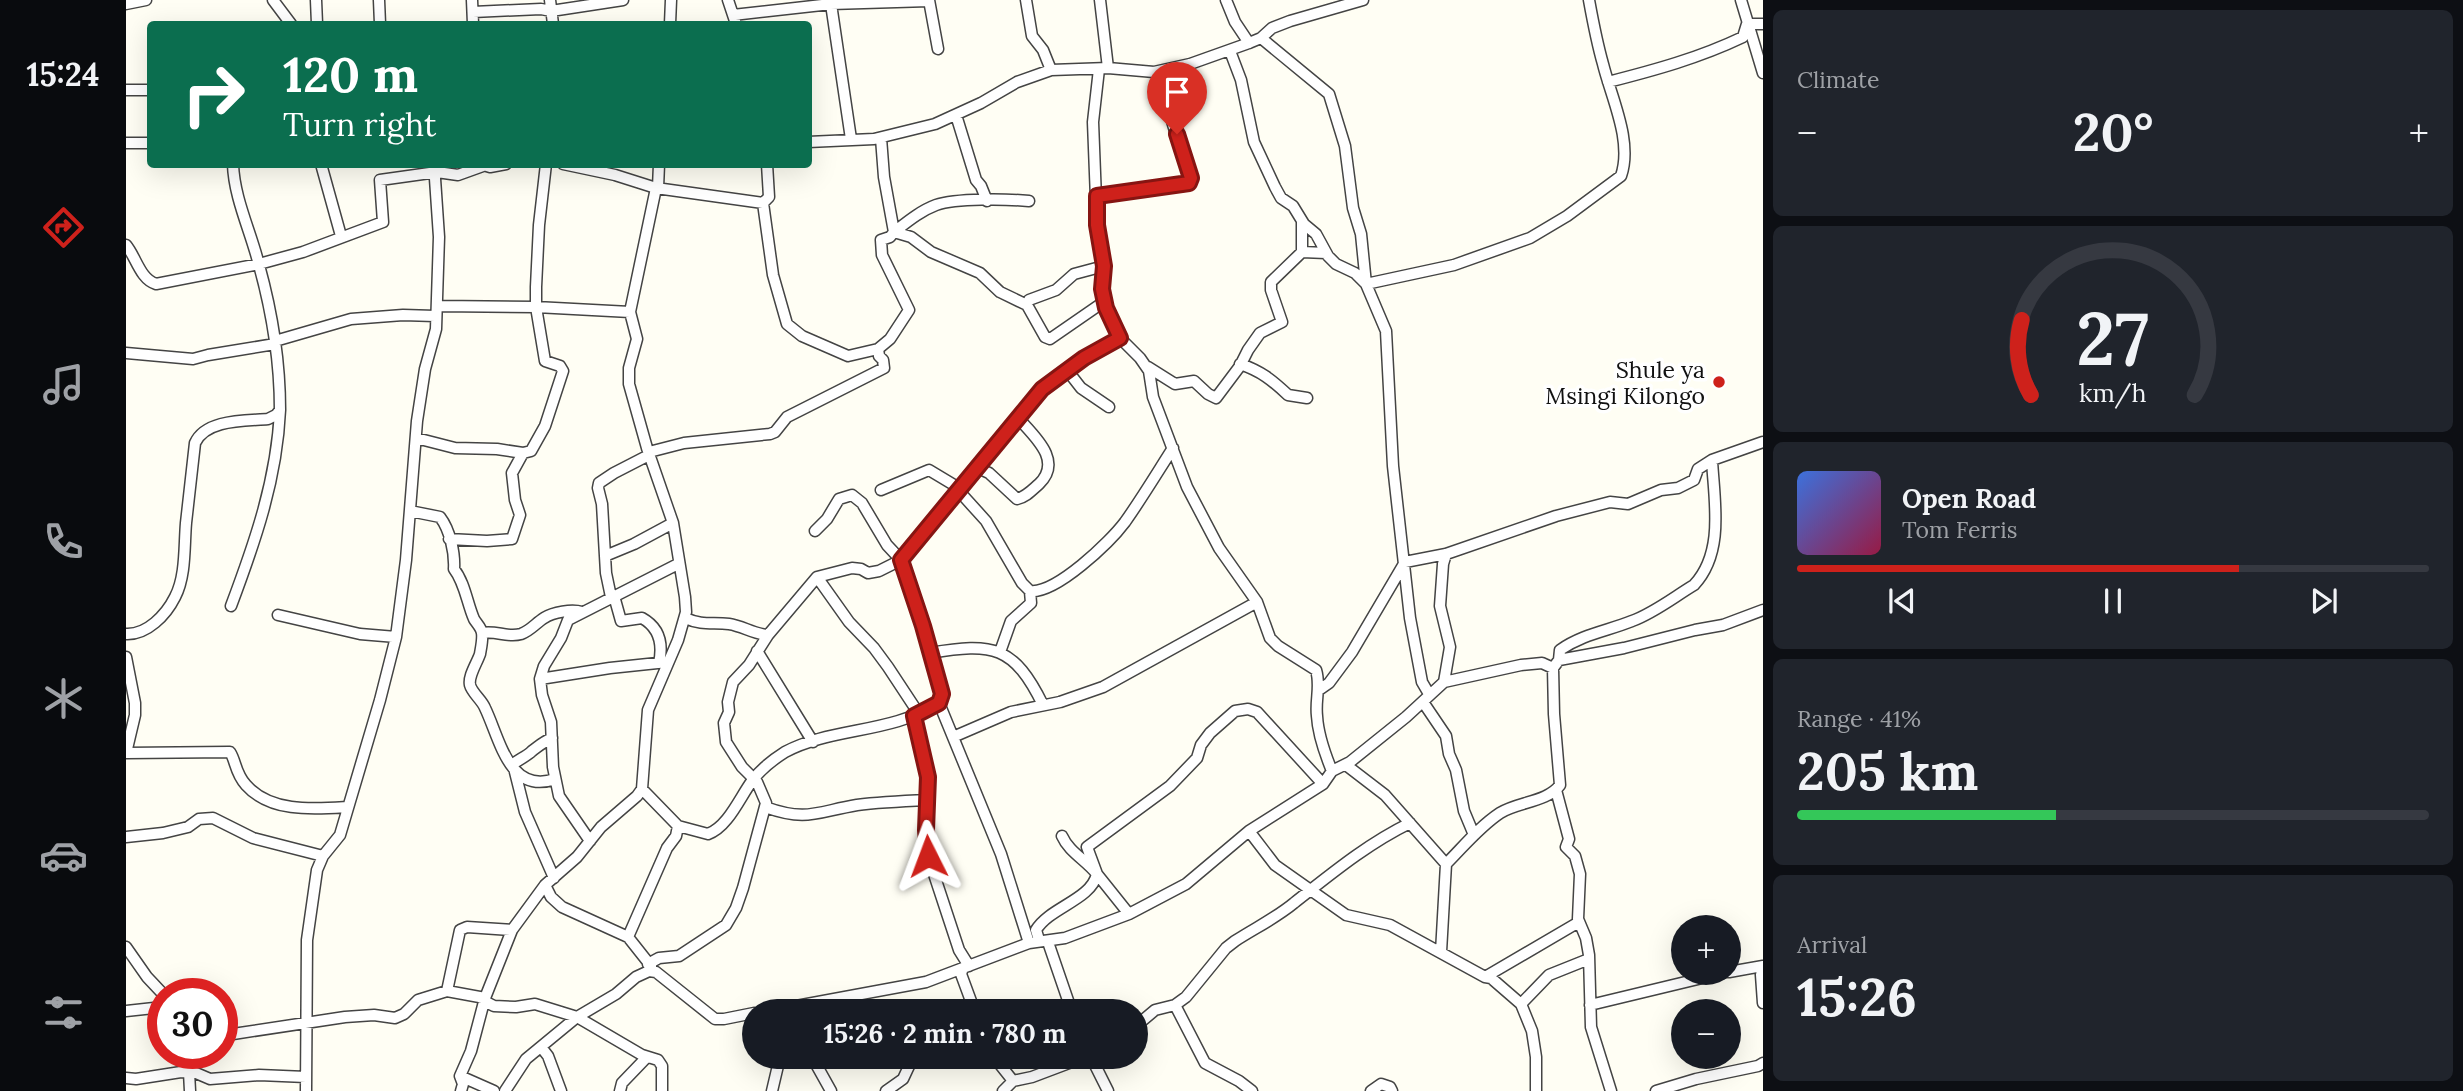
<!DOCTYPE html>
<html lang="en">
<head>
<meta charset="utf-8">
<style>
  :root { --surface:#171b24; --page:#20242c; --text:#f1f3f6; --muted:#9ea1a6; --line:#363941; --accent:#ce211b }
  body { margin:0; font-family:Lora,serif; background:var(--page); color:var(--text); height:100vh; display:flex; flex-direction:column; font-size:26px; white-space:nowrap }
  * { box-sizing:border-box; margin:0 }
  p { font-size:23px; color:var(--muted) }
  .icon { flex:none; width:38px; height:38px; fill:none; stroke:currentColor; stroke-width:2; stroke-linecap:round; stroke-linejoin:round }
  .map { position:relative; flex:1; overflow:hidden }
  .details { display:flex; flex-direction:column; gap:10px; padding:10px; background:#0d0f14; width:700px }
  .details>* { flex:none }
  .top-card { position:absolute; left:21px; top:21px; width:665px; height:147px; border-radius:7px; box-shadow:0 7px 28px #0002; background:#0b6e4f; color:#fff; overflow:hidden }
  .tools { position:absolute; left:1545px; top:915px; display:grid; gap:14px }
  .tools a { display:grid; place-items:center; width:70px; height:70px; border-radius:50%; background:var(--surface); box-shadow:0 7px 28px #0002; font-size:35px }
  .speed { position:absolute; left:21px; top:978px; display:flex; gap:14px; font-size:35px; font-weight:700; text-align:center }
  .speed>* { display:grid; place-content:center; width:91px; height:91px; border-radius:50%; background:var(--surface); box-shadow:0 7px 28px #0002; line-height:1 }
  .speed .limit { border:10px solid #d22; background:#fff; color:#111 }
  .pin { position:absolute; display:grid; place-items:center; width:60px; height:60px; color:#fff; margin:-72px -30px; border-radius:50% 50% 50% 0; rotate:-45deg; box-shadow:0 0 7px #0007 }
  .pin .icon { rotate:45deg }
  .me { position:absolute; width:77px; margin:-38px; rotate:357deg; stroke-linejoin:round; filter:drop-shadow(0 0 5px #0008) }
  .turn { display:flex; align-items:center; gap:24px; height:147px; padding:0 21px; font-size:32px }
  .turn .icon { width:91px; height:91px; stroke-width:2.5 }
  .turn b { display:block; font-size:49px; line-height:60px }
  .big { font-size:52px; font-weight:700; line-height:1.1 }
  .details .tile { flex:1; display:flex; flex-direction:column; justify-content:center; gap:10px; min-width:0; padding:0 24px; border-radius:10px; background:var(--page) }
  .details .dial { align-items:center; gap:0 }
  .dial svg { height:182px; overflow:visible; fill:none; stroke:var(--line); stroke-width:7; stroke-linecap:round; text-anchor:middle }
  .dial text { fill:var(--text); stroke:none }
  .song { display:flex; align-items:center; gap:21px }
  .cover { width:84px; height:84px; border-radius:10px; background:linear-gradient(135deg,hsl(220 70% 55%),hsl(340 70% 35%)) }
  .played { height:7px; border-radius:4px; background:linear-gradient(90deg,var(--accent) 70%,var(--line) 70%) }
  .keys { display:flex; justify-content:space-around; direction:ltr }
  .heat { display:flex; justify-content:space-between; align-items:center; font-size:38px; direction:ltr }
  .charge { height:10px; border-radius:5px; background:linear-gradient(90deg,#34c759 41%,var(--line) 0) }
  .trip { position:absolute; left:616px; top:999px; width:406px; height:70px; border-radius:35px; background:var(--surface); box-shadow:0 7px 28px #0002; font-weight:700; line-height:70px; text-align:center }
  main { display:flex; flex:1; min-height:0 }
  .tab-bar { display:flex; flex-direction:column; width:126px; justify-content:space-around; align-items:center; background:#090b0e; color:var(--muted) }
  .tab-bar .icon { width:49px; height:49px }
  .tab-bar .active { color:var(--accent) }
  .tab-bar b { font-size:32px; color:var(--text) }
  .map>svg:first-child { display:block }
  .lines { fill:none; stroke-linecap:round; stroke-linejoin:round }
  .minor-casing { stroke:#444; stroke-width:13 }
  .minor { stroke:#fff; stroke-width:10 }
  .route-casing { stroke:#861512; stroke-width:18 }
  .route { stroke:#ce211b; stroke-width:12 }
  .poi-dot { fill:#ce211b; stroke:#fff; stroke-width:2.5 }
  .labels { text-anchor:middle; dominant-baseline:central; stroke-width:7; stroke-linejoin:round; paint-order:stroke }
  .poi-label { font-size:23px; fill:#111; stroke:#fff; text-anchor:end }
</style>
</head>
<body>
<main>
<nav class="tab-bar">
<b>15:24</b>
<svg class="icon active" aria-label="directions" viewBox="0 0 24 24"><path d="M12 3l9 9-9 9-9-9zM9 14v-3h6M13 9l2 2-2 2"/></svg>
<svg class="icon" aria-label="music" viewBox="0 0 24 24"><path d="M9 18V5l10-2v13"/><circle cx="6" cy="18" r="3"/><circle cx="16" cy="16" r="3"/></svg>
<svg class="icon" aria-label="phone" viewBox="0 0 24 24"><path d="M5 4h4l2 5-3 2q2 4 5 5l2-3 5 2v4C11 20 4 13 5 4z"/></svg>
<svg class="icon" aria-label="climate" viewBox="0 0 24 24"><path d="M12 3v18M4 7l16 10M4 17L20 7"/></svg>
<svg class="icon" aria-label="car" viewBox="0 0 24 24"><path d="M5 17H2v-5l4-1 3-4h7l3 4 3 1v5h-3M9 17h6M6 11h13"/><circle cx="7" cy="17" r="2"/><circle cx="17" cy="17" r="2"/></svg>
<svg class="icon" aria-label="filters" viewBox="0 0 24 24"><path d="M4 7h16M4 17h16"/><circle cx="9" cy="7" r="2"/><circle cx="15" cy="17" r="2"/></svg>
</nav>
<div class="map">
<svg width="1637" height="1091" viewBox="0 0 1637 1091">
  <rect width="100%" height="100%" fill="#fffef4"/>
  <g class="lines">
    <defs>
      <path id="minor" d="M 147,0 L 165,24
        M 190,0 L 191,24
        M 253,0 L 254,24
        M 346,0 L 347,24
        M 424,0 L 427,24
        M 602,0 L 610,24
        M 803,0 L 812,49
        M 900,0 L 906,36 L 917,50 L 925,70
        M 974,0 L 982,68
        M 1100,0 L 1109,22 L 1123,43
        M 1615,0 L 1637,73
        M 0,4 L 20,0
        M 705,4 L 725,139
        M 347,12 L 415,9 L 425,11 L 497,0
        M 607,15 L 705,4 L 803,1
        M 544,24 L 545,0
        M 1135,38 L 1203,94 L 1219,146 L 1227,208 L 1235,234 L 1240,284 L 1260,331 L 1267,466 L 1284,618 L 1296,682 L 1303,694
        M 1104,51 L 1115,80 L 1128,142 L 1149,187 L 1155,198 L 1167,206 L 1178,224 L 1190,234 L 1202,256 L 1210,264 L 1229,273 L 1240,284 L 1328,265 L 1404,238 L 1441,216 L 1495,176 C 1507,141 1485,97 1477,64 C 1471,43 1467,22 1463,0
        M 973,69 L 967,122 L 971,225 L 978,266 L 976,289 L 980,308 L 994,338 L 1014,358 L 1023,371 L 1027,397 L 1061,487 L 1093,548 L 1131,602 L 1144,638 L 1152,646 L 1190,670 C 1195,686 1189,700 1191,716 C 1192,735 1199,754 1206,771
        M 1482,82 C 1529,70 1573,58 1617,37 L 1621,24 L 1637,24
        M 0,90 L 24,90
        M 830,115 L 850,180 L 855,186 L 861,201
        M 682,142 L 748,139 L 809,124 L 855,103 L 891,82 L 925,70 L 982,68 L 1028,72 L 1064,64 L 1123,43 L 1135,38 L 1146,28 L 1164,21 L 1237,0
        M 0,143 L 24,143
        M 195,164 L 215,236
        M 354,164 L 364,167 L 380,164
        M 437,164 L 489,175 L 530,188 L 637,203 L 643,197 L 641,164
        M 532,188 L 533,164
        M 971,196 L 1016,189 L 1056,186 L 1064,181 L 1036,88 L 1033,71
        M 637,203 L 647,275 L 661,324 L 676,336 L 722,356 L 752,349
        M 768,232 L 785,237 L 805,252 L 854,273 L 874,292 L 901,305 L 903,300 L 930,290 L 948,274 L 978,266
        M 768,232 C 781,222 794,211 810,205 C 830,198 881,199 903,201
        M 0,245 C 10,257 14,279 30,284 L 133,264 L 177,252 L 257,222 L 254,180 L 311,172 L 332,175 L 357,166
        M 1176,252 L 1200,253
        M 901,305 L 919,337 L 924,339 L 979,301
        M 312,306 L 410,307 L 504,312
        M 149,341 L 225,319 L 277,315 L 309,316
        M 0,353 L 67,359 L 82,355 L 149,344
        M 1114,364 C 1135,371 1146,380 1162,395 L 1181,398
        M 1022,367 L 1049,384 L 1068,381 L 1082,394 L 1090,398 L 1114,366 L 1122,350 L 1134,333 L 1156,322 L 1145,290 L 1145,282 L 1176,252 L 1176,222
        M 941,370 L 955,388 L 983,407
        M 290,438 L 329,448 L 371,449 L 397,453 L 405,451 L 419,426 L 437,371 L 434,366 L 419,361 L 410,307 L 410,287 L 413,225 L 420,164
        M 523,452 L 558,443 L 644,434 L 649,432 L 661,417 L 758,368 L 757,360 L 753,356 L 752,349 L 764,339 L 783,310 L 756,255 L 755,240 L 764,237 L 768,232 L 758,177 L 755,138
        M 850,467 L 863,473 L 891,499 C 900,497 906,490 913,484 C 937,461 909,437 893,419
        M 755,490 L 803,470 L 833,488
        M 832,490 L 860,521 L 896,583 L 904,591 C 930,594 984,542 999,522 C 1016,498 1031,473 1047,448
        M 284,511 L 314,517 C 324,530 329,553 328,569 C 339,583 341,603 348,619 C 350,623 355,627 356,633 C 357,639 355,648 354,654 C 351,663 342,676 344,685 C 346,693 356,700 359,708 C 374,739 383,795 429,779
        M 323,539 L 361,541 L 386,539 L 394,515 L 389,500 L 386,473 L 397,453
        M 479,556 L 508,544 L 547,523
        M 691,577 L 723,622 L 748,648 L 762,667 L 793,714
        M 488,596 L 495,621 L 516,618 C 534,628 537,645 533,663
        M 485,597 L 480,573 L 476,504 L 472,488 L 473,483 L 488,473 L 523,455
        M 105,606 C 129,542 151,479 154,410
        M 152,615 L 234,634 L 270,637
        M 559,618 C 577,626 586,622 603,624 C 617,626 627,634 642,635
        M 356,633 C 370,630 381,638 395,634 C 404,631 410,623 418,618 C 427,612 446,609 456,612
        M 0,634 C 21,635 40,615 49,597 C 60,576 58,547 60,523 C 63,497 66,470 69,443 C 80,419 119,421 142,419 L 150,415 L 154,410 C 154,361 146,312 133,265 C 125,232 108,198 107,164
        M 631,651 L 687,742
        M 874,652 L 885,621 L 905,603 L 904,591
        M 804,653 C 867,642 888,646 917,705
        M 0,657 L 9,703 L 9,715 L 0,753
        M 1433,660 L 1434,650 C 1457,634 1481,631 1506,621 C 1528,613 1548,597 1568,585 C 1599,552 1588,500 1586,460
        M 414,679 L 484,668 L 541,662
        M 1318,682 L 1324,647 L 1314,606 L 1317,564 L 1320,554
        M 1193,690 L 1203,683 L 1226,652 L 1279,562 L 1320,554 L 1430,516 L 1484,502 L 1502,504 L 1535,490 L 1552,488 L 1568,480 L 1572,469 L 1586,460 L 1637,442
        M 1297,702 L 1320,736 L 1323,754 L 1330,770 L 1338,811 L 1348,835
        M 813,703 L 875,854 L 903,943
        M 788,716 L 802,777 L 800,830 L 802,856 L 833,950 L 843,966
        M 827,737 L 885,712 L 934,702 L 977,687 L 1131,602
        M 0,753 L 104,752 C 110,761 109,773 120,785 C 145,813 188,809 222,807
        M 386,765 C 393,759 400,757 406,751 C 414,745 417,742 426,738
        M 1220,765 L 1259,795 L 1320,864
        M 388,768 L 399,812 L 428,878
        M 516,789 L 552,826 L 582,834 C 602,827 614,797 626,781 C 634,770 648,759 659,752 C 706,727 764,734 813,703 C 821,684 782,586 775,560 L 916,389 L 958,358 L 994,338
        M 1430,790 L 1443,839 L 1440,847 L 1449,856 L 1454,874 L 1452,919 L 1460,938 L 1463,955 L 1465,1027 L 1485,1091
        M 639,807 C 681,822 690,812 731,805 C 754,802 778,801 802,800
        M 552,826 L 550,836 L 541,848 L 502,937 L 525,966 L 523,971 L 530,972 L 589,1019 L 598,1019 L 628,1013
        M 1123,831 L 1149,865 L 1220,915 L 1264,925 L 1359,977 L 1365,978 L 1395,1004 L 1406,1031 L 1410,1057 L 1410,1091
        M 0,837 L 37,833 L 62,827 L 73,819 L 87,818 L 127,838 L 197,856
        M 464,841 L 433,796 L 427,767 L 425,722 L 416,695 L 414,679 L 418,666 L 435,638 L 442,620 L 552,564
        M 419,885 L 425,897 L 436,907 L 502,937
        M 1003,914 L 971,874 L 961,847 L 1044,786 L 1071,758 L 1075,745 L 1084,733 L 1109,711 L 1122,709 L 1131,712 L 1197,784
        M 913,940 L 910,930 C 924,907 965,900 971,874 C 960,860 943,852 936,836
        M 925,940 L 923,945 L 946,1012
        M 0,947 L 21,977 L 37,994
        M 1315,952 L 1320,864 C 1337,847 1353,827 1374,813 C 1391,802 1422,802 1434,785 L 1428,714 L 1427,668
        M 522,964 L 533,958 L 553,956 L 600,925 L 610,908 L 617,888 L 640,803 L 631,782 L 616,767 L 600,742 L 598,723 L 603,712 L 602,702 L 607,682 L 623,665 L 642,635 L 691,577 L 726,568 L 735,569 L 742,573 L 753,571 L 775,560 L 761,545 L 736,503 L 726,495 L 713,499 L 701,519 L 689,531
        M 1637,967 L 1635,975 L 1637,1003
        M 837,968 L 835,974 L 849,1012
        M 1603,972 L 1637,966
        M 1359,977 L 1453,922
        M 321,991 L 334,930 L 341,927 L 386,930
        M 358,1001 L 368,1006 L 390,1007 L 409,1004 L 451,1017 L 516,1055 L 532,1060 L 536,1066 L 536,1091
        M 1395,1004 L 1423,975 L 1463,959
        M 1049,1005 L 1079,1063 L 1113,1081 L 1126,1091
        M 1464,1005 L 1597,973
        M 0,1011 L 37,1007
        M 638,1012 L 800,982 L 903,943 L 939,938 L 1003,914 L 1060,884 L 1123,831 L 1197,784 L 1206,771 L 1224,762 L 1280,717 L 1318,682 L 1395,665 L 1416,663 L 1427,668 L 1433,660 L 1498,648 L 1569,630 L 1597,625 L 1637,610
        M 1010,1026 L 1029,1010 L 1049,1005 L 1060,997 L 1100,948 L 1109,941 C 1129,928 1150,918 1168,903 C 1205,874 1241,844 1284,823
        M 96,1031 L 107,1034 L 219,1017 L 248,1015 L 269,1018 L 278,1014 L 292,1000 L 321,991 L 359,998
        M 415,1047 L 422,1056 L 435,1091
        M 686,1057 L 705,1091
        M 868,1057 L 887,1081
        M 965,1057 L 982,1091
        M 63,1072 L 64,1091
        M 65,1073 L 66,1054
        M 334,1076 L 368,1091
        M 0,1078 L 10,1079 L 55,1072 L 70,1073 L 84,1079 L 133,1075 L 180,1077
        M 180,1091 L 181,940 L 191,870 L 197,856 L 214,835 L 254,700 L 270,637 L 280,560 L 291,421 L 299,369 L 310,329 L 313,237 L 308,164
        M 335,1091 L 337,1084 L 334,1076 L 345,1051 L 359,998 L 386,930 L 419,885 L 451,857 L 475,827 L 511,796 L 516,789 L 522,710 L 552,640 L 560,612 L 559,597 L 547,523 L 521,448 L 503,384 L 503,368 L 511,339 L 504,312 L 530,188
        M 379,1091 L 400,1059 L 451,1017 L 490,994 L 510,977 L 523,971
        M 494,1091 L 496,1083 L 521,1057
        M 646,1091 L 654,1057
        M 760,1091 L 777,1079 L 784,1064 L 791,1057
        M 877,1091 L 887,1081 L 906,1077 L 959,1057
        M 1245,1091 L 1255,1084 L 1264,1087 L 1266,1091
        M 1530,1091 L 1570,1079 L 1632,1066 L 1637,1063"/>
    </defs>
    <!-- minor casing -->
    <use href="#minor" class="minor-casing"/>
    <!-- minor -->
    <use href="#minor" class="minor"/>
  </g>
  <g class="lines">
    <defs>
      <path id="route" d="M 802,856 L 800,830 L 802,777 L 788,716 L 813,703 L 816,694 L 797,626 L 775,560 L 916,389 L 958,358 L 994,338 L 980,308 L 976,289 L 978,266 L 971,225 L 971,196 L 1063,183 L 1065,178 L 1051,134"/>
    </defs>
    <!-- route casing -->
    <use href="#route" class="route-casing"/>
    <!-- route -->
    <use href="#route" class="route"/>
  </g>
  <!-- markers -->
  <circle class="poi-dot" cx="1593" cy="382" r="7"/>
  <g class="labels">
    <!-- poi labels -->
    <g class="poi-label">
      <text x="1579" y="369">Shule ya<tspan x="1579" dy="26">Msingi Kilongo</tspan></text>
    </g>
  </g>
</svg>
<div class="tools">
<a>+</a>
<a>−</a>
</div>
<div class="speed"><div class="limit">30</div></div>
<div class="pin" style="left:1051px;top:134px;background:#d93025"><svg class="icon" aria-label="arrive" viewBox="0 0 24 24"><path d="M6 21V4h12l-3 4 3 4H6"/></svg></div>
<svg class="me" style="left:802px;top:856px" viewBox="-20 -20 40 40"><path d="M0-17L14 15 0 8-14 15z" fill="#ce211b" stroke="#fff" stroke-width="4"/></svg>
<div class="trip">15:26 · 2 min · 780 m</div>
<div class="top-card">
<div class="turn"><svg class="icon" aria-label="right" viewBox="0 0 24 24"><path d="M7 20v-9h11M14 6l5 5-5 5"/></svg><div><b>120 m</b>Turn right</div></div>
</div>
</div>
<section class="details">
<div class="tile"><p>Climate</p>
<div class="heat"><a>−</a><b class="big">20°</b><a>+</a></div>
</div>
<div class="tile dial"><svg viewBox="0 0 100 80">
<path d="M14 69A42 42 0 1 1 86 69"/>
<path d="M14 69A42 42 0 0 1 10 36" stroke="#ce211b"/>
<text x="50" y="56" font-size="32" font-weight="700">27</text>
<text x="50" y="72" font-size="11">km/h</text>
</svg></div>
<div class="tile">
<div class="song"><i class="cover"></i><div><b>Open Road</b><p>Tom Ferris</p></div></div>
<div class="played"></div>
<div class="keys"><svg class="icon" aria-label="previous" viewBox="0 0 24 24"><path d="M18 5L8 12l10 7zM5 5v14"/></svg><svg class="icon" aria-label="pause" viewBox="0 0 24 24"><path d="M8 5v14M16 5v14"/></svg><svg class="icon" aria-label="next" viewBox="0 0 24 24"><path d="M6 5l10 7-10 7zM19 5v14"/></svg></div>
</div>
<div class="tile"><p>Range · 41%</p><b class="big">205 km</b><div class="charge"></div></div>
<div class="tile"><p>Arrival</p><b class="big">15:26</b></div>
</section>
</main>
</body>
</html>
